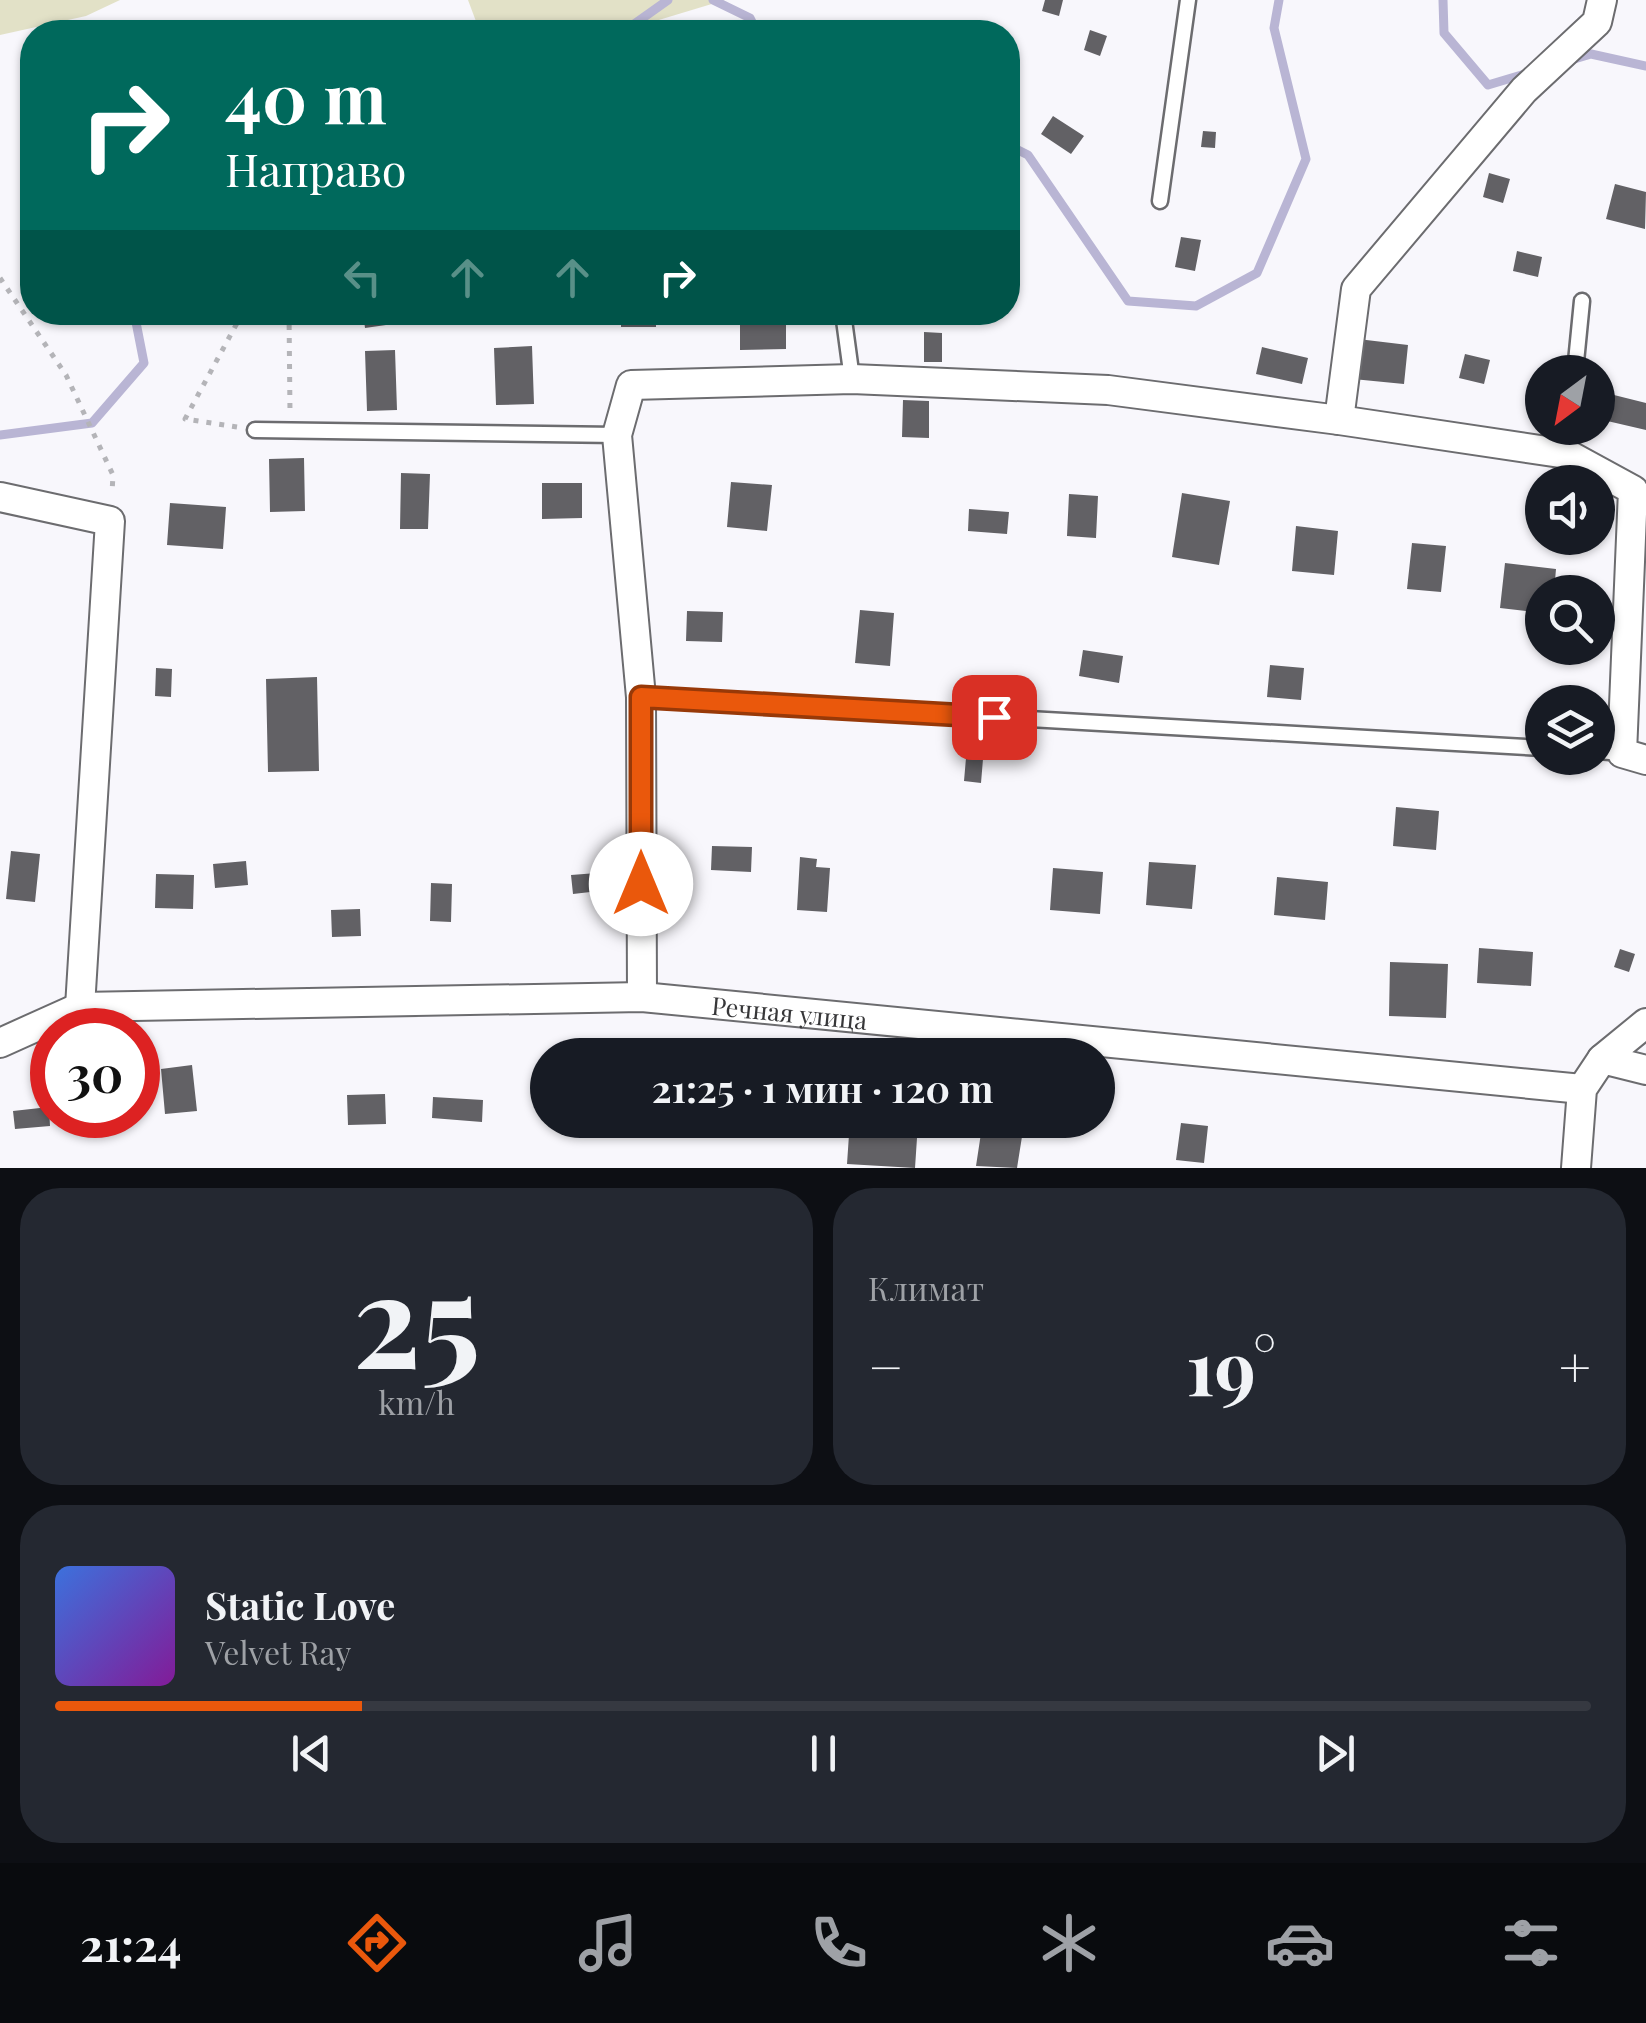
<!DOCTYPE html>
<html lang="ru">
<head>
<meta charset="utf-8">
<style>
  :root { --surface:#171b24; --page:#242831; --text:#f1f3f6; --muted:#9ea1a6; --line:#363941; --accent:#ea580c }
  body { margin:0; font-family:"Playfair Display",serif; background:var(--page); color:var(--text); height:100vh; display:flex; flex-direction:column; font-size:38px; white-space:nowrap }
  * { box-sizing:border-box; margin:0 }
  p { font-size:32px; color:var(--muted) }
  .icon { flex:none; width:55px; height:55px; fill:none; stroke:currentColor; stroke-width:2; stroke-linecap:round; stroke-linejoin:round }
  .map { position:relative; height:1168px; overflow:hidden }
  .drawer { display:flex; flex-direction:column; gap:20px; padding:20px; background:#0d0f14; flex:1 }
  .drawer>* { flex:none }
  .guide { position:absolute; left:20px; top:20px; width:1000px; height:305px; border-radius:40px; box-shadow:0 2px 8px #0004; background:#00695c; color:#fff; overflow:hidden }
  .needle { width:65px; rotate:212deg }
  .tools { position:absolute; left:1525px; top:355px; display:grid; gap:20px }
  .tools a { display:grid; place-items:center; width:90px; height:90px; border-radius:50%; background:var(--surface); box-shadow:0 2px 8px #0004; font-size:50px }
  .speed { position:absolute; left:30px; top:1008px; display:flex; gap:20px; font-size:50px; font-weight:700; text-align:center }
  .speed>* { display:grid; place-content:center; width:130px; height:130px; border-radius:50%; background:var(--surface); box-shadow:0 2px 8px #0004; line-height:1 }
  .speed .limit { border:15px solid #d22; background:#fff; color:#111 }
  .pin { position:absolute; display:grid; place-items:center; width:85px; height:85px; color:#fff; margin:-42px; border-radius:20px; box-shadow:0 5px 15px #0006 }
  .me { position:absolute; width:110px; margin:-55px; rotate:0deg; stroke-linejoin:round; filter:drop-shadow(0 0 8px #0008) }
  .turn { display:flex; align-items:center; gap:35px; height:210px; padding:0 40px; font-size:45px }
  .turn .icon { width:130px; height:130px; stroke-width:2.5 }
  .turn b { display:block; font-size:70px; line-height:85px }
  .lanes { display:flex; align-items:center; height:95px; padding:0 40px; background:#0003; justify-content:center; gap:50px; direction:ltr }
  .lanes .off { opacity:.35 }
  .big { font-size:75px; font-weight:700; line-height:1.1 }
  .drawer .card { flex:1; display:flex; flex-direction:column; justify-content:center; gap:15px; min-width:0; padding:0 35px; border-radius:40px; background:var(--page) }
  .drawer .dial { align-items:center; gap:0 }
  .dial b { font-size:130px; line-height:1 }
  .song { display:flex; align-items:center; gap:30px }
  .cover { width:120px; height:120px; border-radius:15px; background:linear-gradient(135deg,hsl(220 70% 55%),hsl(290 70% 35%)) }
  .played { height:10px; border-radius:5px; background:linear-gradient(90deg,var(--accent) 20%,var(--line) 20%) }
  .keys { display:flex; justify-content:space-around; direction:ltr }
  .heat { display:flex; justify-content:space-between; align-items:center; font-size:55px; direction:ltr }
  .drawer .tiles { flex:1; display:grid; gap:20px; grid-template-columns:1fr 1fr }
  .card:last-child { grid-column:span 2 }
  .trip { position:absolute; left:530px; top:1038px; width:585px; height:100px; border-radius:50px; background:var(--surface); box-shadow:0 2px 8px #0004; font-weight:700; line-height:100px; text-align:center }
  .tabs { display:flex; height:160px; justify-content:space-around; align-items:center; background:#090b0e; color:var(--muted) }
  .tabs .icon { width:70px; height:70px }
  .tabs .active { color:var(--accent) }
  .tabs b { font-size:45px; color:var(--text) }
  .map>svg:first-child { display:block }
  .green { fill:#e2e1c7 }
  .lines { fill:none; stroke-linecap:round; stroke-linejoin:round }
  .stream { stroke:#b9b5d4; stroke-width:9 }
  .building { fill:#626165 }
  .service-casing { stroke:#6c6c6f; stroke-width:19 }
  .minor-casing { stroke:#6c6c6f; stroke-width:32 }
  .path { stroke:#b4b4b8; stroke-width:5; stroke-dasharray:5 8; stroke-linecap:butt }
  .service { stroke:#fff; stroke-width:14 }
  .minor { stroke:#fff; stroke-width:28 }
  .route-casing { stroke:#983908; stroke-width:25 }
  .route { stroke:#ea580c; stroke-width:18 }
  .labels { text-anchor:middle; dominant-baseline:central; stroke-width:10; stroke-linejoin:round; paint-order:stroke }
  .street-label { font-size:25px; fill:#373739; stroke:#fff }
</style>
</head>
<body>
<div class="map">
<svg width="1646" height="1168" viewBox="0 0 1646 1168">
  <rect width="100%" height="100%" fill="#f8f7fc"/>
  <!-- green -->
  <path class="green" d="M 0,0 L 120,0 L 86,16 L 0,35 Z
    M 468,0 L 725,0 L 619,32 L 480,32 Z"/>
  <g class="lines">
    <!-- stream -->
    <path class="stream" d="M 713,0 L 750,18 L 757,32
      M 1443,0 L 1444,33 L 1488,85 L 1528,73
      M 623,32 L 668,0
      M 1571,60 L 1591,54 L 1646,66
      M 1008,145 L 1028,155 L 1128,301 L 1196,306 L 1257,273 L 1306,159 L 1274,28 L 1279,0
      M 0,435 L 92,423 L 144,363 L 134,312"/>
  </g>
  <!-- building -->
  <path class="building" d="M 1045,0 L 1063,0 L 1059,16 L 1042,11 Z
    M 1090,30 L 1107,36 L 1100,56 L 1084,50 Z
    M 1053,116 L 1084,136 L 1071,154 L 1041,134 Z
    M 1203,131 L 1216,132 L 1215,148 L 1201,147 Z
    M 1489,173 L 1510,179 L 1503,203 L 1483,197 Z
    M 1615,184 L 1646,192 L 1645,229 L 1606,219 Z
    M 1181,237 L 1201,240 L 1195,271 L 1175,267 Z
    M 1517,251 L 1542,257 L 1538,277 L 1513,271 Z
    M 363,312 L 384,312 L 386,325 L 365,328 Z
    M 621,312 L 656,312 L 656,327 L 621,327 Z
    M 740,321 L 786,321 L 786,349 L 740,350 Z
    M 924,332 L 942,333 L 942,362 L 924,362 Z
    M 1358,339 L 1408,345 L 1404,384 L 1353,379 Z
    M 532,346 L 534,404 L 496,405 L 494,348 Z
    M 1262,347 L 1308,358 L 1302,384 L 1256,374 Z
    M 395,350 L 397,410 L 367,411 L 365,351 Z
    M 1465,354 L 1490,360 L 1484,384 L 1459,378 Z
    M 1610,394 L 1646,403 L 1646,430 L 1603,420 Z
    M 903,400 L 929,401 L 929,438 L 902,437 Z
    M 304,458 L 305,511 L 270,512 L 269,459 Z
    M 401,473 L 430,474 L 428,529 L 400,529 Z
    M 731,482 L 772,485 L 767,531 L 727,527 Z
    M 542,483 L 582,483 L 582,518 L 542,519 Z
    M 1182,493 L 1230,501 L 1219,565 L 1172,557 Z
    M 1069,494 L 1098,496 L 1096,538 L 1067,536 Z
    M 170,503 L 226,507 L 223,549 L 167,545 Z
    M 969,509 L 1009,512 L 1007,534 L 968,531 Z
    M 1296,526 L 1338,531 L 1334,575 L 1292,571 Z
    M 1412,543 L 1446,546 L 1441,592 L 1407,589 Z
    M 1505,563 L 1556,569 L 1554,592 L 1542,592 L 1542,613 L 1500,608 Z
    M 860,610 L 894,613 L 890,666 L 855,663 Z
    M 687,611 L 723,612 L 722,642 L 686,641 Z
    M 1083,650 L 1123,656 L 1119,683 L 1079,676 Z
    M 1270,665 L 1304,668 L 1301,700 L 1267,697 Z
    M 156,668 L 172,669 L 171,697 L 155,696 Z
    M 317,677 L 319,771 L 268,772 L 266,679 Z
    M 966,758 L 983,759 L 981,783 L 964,781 Z
    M 1396,807 L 1439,811 L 1436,850 L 1393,846 Z
    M 712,846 L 752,847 L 751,872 L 711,870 Z
    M 11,851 L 40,854 L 35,902 L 6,899 Z
    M 800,857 L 817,859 L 816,867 L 830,868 L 827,912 L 797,910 Z
    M 246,861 L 248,885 L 215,888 L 213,864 Z
    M 1149,862 L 1196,865 L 1192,909 L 1146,905 Z
    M 1053,868 L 1103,872 L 1100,914 L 1050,910 Z
    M 597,873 L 599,891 L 573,894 L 571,875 Z
    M 156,874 L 194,875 L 193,909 L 155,908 Z
    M 1277,877 L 1328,882 L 1325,920 L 1274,915 Z
    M 431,883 L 452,884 L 451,922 L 430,921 Z
    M 360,909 L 361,936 L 332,937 L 331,910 Z
    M 1479,948 L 1533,952 L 1531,986 L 1477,983 Z
    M 1620,949 L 1635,954 L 1629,972 L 1614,967 Z
    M 1390,962 L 1448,964 L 1446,1018 L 1389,1016 Z
    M 192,1065 L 197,1111 L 165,1114 L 161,1069 Z
    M 385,1094 L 386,1124 L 348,1125 L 347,1095 Z
    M 433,1097 L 483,1100 L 482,1122 L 432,1118 Z
    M 49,1107 L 50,1126 L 15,1129 L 13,1111 Z
    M 585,1120 L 637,1120 L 635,1134 L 584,1129 Z
    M 850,1120 L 918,1123 L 915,1168 L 847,1164 Z
    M 983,1120 L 1024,1124 L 1017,1168 L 976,1166 Z
    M 1181,1123 L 1208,1126 L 1204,1163 L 1176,1160 Z"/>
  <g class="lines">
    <defs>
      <path id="service" d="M 1160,201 L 1188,0
        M 839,312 L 844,320 L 852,379
        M 1575,372 L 1582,301
        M 255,430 L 617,435
        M 1567,454 L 1570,428
        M 641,697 L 1542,748
        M 1598,751 L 1622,753"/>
      <g id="minor">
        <path d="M 1339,420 L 1356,289 L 1524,90 L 1597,22 L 1602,0"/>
        <path d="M 0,497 L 110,521 L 80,1007"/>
        <path d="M 642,997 L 641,697 L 617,435 L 631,385 L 852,379 L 1108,390 L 1339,420 L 1567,454 L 1633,490 L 1622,753 L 1646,760"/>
        <path id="s1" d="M 0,1043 L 80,1007 L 642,997 L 1582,1089"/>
        <path d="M 1602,1059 L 1646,1023"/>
        <path d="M 1576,1168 L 1582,1089 L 1602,1059 L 1646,1070"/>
      </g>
    </defs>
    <!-- service casing -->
    <use href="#service" class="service-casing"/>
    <!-- minor casing -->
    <use href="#minor" class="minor-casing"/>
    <!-- path -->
    <path class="path" d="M 0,278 L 66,375 L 113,475 L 112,493
      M 289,312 L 290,413
      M 237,427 L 185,419 L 243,312"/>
    <!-- service -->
    <use href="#service" class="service"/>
    <!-- minor -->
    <use href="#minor" class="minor"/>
  </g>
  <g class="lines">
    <defs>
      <path id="route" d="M 641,884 L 641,697 L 994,717"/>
    </defs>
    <!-- route casing -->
    <use href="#route" class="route-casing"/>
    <!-- route -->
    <use href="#route" class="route"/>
  </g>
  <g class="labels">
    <!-- street labels -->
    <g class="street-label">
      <text stroke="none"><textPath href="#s1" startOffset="798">Речная улица</textPath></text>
    </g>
  </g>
</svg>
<div class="tools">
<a><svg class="needle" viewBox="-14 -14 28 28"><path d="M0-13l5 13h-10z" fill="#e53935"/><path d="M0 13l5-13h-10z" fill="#9ea1a6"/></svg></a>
<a><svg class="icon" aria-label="sound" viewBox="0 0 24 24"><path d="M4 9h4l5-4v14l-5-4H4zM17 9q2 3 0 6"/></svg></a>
<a><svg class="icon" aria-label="search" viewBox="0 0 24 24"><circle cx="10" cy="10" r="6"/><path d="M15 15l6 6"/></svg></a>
<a><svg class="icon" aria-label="layers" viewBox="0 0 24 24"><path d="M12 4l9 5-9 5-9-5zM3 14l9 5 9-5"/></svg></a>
</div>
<div class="speed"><div class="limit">30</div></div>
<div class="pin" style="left:994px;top:717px;background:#d93025"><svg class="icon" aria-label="arrive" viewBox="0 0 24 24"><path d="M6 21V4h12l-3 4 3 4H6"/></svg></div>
<svg class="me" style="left:641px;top:884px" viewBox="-20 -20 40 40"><circle r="19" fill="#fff"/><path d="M0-13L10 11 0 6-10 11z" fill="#ea580c"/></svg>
<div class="trip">21:25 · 1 мин · 120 m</div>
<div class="guide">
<div class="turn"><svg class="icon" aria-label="right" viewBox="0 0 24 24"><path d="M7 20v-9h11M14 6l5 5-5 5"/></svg><div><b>40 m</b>Направо</div></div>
<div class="lanes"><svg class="icon off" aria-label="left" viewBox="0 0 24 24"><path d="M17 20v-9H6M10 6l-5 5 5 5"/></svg><svg class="icon off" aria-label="ahead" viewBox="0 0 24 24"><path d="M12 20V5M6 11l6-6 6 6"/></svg><svg class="icon off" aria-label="ahead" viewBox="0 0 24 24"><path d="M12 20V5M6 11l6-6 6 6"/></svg><svg class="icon" aria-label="right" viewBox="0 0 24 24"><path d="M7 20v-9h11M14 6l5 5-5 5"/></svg></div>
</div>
</div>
<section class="drawer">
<div class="tiles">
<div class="card dial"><b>25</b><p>km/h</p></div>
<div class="card"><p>Климат</p>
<div class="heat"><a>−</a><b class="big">19°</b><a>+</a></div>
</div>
<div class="card">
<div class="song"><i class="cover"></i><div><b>Static Love</b><p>Velvet Ray</p></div></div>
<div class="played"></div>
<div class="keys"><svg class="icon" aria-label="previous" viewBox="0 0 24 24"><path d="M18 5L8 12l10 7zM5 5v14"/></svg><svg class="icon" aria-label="pause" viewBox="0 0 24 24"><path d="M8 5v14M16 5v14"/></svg><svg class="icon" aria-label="next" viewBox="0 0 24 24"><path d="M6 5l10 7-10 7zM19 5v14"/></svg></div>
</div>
</div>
</section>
<nav class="tabs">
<b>21:24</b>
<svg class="icon active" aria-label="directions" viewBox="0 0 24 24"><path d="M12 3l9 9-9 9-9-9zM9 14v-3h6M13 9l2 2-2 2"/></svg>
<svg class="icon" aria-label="music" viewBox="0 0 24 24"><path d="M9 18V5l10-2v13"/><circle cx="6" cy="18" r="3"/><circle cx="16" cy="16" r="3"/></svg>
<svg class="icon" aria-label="phone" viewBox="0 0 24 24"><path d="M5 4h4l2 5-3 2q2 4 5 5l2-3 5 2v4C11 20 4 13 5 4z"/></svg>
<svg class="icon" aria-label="climate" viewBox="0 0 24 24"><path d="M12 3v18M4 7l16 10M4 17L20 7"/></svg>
<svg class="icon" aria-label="car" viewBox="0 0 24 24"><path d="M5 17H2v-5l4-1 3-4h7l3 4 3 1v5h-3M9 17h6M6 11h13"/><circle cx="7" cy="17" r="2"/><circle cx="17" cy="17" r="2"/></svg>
<svg class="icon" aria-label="filters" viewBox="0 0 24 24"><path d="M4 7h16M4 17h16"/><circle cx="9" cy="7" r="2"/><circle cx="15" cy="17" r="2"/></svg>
</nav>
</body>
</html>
